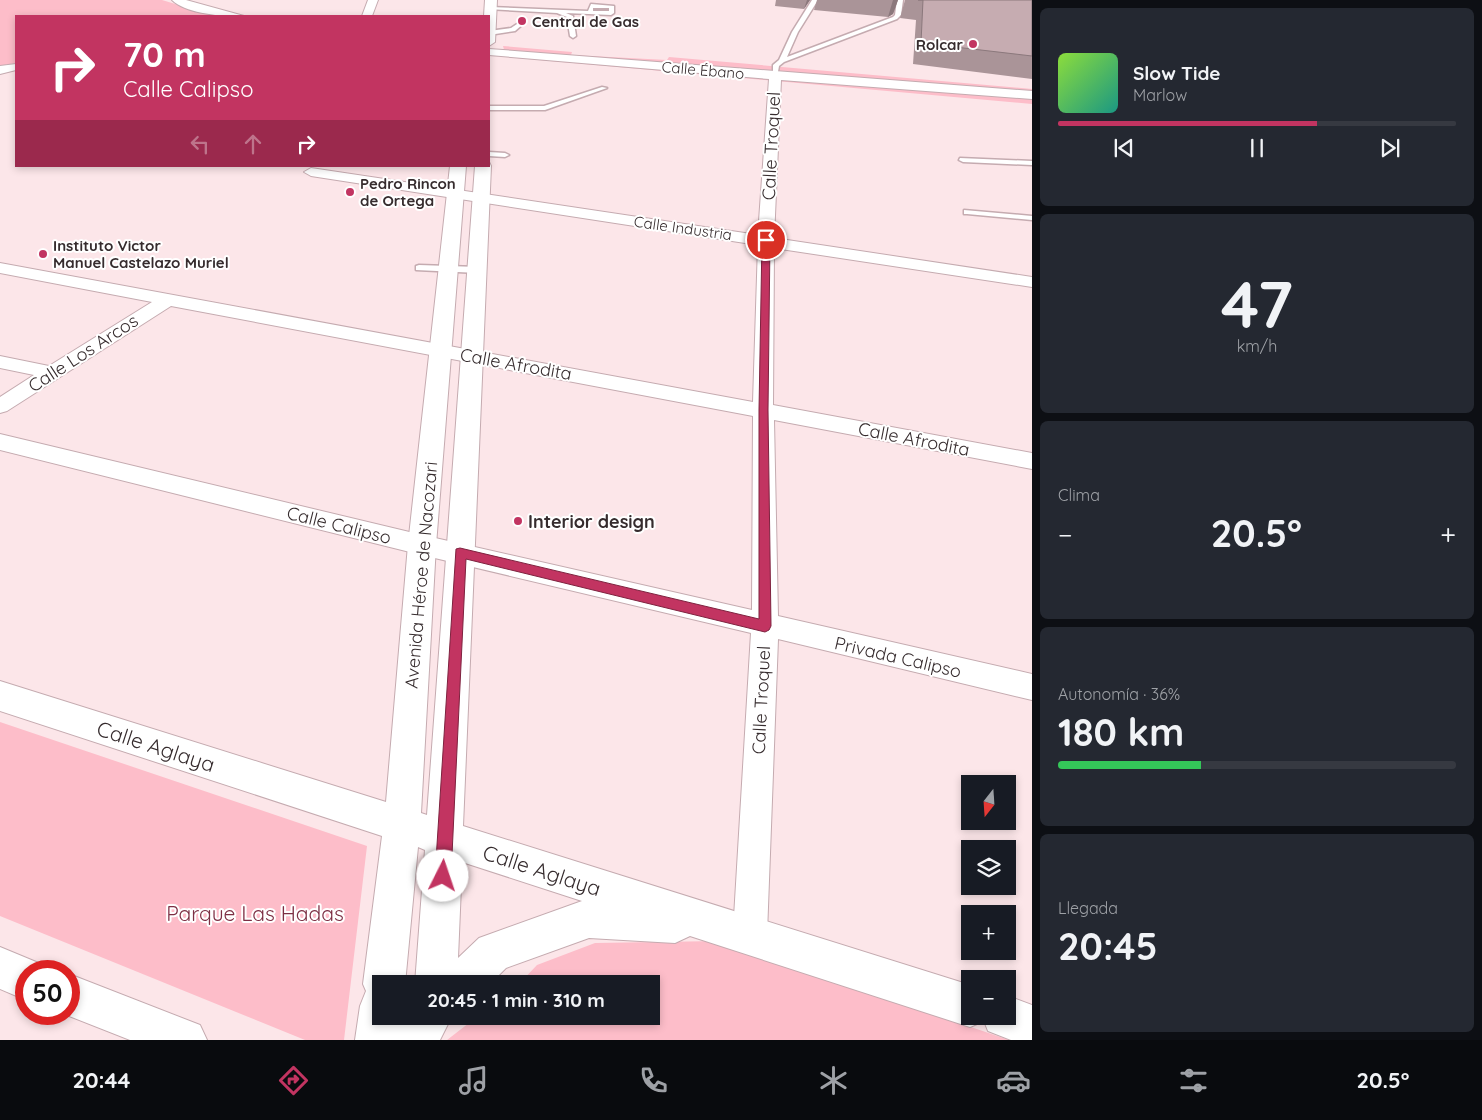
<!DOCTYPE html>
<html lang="es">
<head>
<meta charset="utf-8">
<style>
  :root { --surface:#171b24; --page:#242831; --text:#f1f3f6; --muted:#9ea1a6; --line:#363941; --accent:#c23461 }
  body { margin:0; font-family:Quicksand,sans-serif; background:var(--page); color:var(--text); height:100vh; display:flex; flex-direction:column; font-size:19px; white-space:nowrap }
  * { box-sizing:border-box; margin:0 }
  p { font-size:16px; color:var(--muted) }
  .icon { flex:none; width:28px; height:28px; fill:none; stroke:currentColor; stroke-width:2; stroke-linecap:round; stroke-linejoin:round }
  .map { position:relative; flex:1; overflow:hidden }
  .sheet { display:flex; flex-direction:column; gap:8px; padding:8px; background:#0d0f14; width:450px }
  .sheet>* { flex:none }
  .top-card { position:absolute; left:15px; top:15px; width:475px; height:152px; border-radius:0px; box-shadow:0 2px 8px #0003; background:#c23461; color:#fff; overflow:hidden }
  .needle { width:32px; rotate:197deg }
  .buttons { position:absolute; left:961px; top:775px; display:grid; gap:10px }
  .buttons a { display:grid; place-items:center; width:55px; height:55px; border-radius:0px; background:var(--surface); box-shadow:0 2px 8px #0003; font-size:25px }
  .speed { position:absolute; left:15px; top:960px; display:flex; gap:10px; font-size:25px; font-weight:700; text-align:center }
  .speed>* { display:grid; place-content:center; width:65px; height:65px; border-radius:50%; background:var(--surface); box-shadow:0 2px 8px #0003; line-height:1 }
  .speed .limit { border:8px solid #d22; background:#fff; color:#111 }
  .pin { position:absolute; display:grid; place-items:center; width:42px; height:42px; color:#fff; margin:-21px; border:2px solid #fff; border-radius:50%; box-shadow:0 1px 5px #0007 }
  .me { position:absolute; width:55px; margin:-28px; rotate:4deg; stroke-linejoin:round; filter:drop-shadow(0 0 4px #0008) }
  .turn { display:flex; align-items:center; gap:18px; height:105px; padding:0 25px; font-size:22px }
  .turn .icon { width:65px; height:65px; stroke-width:2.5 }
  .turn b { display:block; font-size:35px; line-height:42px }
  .lanes { display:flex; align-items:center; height:48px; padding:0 25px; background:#0003; justify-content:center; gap:25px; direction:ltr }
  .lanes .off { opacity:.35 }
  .big { font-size:38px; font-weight:700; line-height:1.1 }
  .sheet .tile { flex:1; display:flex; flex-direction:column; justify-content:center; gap:8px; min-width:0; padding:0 18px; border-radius:8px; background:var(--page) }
  .sheet .dial { align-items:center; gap:0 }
  .dial b { font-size:65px; line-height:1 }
  .song { display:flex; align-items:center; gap:15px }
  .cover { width:60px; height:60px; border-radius:8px; background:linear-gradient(135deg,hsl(90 70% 55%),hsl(170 70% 35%)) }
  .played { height:5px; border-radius:2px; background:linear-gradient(90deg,var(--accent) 65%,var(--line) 65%) }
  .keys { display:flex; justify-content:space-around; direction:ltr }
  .heat { display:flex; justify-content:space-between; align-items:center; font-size:28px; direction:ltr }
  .charge { height:8px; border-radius:4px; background:linear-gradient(90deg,#34c759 36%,var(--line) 0) }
  .trip { position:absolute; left:372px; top:975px; width:288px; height:50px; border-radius:0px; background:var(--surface); box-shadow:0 2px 8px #0003; font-weight:700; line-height:50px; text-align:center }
  .menu { display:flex; height:80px; justify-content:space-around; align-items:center; background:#090b0e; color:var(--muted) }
  .menu .icon { width:35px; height:35px }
  .menu .active { color:var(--accent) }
  .menu b { font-size:22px; color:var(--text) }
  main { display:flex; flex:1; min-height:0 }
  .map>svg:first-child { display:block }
  .green { fill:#fdbdc9 }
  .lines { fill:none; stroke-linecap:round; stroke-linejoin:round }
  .service-casing { stroke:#c5abb0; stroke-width:3 }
  .minor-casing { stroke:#c5abb0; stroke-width:2 }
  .secondary-casing { stroke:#c5abb0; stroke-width:2 }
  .service { fill:#fff; fill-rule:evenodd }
  .minor { fill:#fff; fill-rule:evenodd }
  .secondary { fill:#fff; fill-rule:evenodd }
  .wall { fill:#aa9498 }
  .shaded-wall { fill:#8b787c }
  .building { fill:#c6acb1; stroke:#8b787c }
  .route { fill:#c23461; stroke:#7e223f }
  .poi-dot { fill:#c23461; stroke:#fff; stroke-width:2 }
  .labels { text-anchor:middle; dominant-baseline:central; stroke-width:4; stroke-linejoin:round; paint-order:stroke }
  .far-poi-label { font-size:15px; font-weight:bold; fill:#362c2e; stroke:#fff; text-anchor:start }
  .far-street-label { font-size:15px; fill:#362c2e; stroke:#fff }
  .street-label { font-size:18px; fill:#362c2e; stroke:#fff }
  .poi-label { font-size:18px; font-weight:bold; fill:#362c2e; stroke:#fff; text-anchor:start }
  .near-street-label { font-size:21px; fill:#362c2e; stroke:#fff }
  .near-park-label { font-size:21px; fill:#7d2f44; stroke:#fff }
</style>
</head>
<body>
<main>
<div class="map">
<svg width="1032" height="1040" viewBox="0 0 1032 1040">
  <rect width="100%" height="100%" fill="#fce6e9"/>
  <!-- green -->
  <path class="green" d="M 0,0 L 162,0 L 215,16 L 16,16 L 16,63 L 0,66 Z
    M 503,46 L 572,52 L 571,55 L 667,60 L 669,57 L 1032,89 L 1032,104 L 506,57 Z
    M 0,722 L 367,846 L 344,1040 L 305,1040 L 0,916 Z
    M 719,941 L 1009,1040 L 447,1040 L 478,1016 L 651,1016 L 651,984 L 519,984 L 537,965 L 595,943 Z"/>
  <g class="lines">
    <defs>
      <path id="service" d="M 812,0 L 818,0 L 798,32 L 787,57 L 893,17 L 895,15 L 897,0 L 903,0 L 901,15 L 897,19 L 784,62 L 779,66 L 777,77 L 773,77 L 773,65 L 779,60 L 792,32 Z
        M 591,4 L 614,6 L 614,13 L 611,15 L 566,13 L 573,16 L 576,36 L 573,38 L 570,36 L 567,17 L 557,13 L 487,9 L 490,7 L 588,11 ZM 593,8 L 609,8 L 609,11 L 593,11 Z
        M 520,22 L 523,24 L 515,31 L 489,35 L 489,31 L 511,28 Z
        M 602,87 L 607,88 L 545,110 L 489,110 L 489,106 L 544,106 Z
        M 489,152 L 505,153 L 509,155 L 505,157 L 489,156 Z
        M 960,158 L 1032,161 L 1032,165 L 963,162 L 959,160 Z
        M 964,210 L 1032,216 L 1032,220 L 967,214 L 964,214 Z
        M 419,265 L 478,267 L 483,270 L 478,273 L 416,270 L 416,266 Z"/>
      <path id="minor" d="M 172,0 L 186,0 L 244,16 C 225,17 186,14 172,0 Z
        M 368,0 L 378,0 L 372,16 L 362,16 Z
        M 489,49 L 1032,91 L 1032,99 L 781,80 L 774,238 L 1032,277 L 1032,287 L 774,248 L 773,405 L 1032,453 L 1032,469 L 774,420 L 778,616 L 1032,674 L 1032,700 L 778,639 L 767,934 L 762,946 L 750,951 L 738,946 L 733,934 L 751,633 L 422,555 L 0,450 L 0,434 L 422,535 L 752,610 L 753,416 L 171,306 L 7,411 L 0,413 L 0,397 L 34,375 L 0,368 L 0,356 L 49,366 L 152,302 L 0,273 L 0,263 L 753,402 L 758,245 L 311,176 L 304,172 L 311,168 L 758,235 L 769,79 L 489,55 Z
        M 16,64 L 16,70 L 0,74 L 0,66 Z"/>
      <path id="secondary" d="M 485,0 L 497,0 L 495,42 L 489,46 L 489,16 L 484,16 Z
        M 489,162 L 491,166 L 463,826 L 970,985 L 970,1016 L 1008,1016 L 1008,996 L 1032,1005 L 1032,1040 L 1011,1040 L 988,1031 L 984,1021 L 970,1027 L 690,936 L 675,943 L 589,938 L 506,968 L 490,984 L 415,984 L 425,850 L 418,847 L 405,984 L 381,984 L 381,1016 L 401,1016 L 400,1024 L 405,1016 L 452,1016 L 440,1040 L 355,1040 L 360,1006 L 366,991 L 363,984 L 382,836 L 0,711 L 0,681 L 386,802 L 408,545 L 450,166 L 466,166 L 436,545 L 421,813 L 427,815 L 475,166 L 489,166 ZM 462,862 L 582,901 L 479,938 L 458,958 Z
        M 0,947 L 41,964 L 44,971 L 26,971 L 26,1000 L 0,989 Z
        M 69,974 L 200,1025 L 207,1040 L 130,1040 L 64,1014 L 69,1014 Z"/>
    </defs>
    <!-- service casing -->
    <use href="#service" class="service-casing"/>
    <!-- minor casing -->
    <use href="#minor" class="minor-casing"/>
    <!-- secondary casing -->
    <use href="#secondary" class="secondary-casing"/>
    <!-- service -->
    <use href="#service" class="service"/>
    <!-- minor -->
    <use href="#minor" class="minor"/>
    <!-- secondary -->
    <use href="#secondary" class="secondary"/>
  </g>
  <!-- wall -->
  <path class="wall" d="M 776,0 L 810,0 L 804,9 L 775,6 Z
    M 817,0 L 898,0 L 893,14 L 888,17 L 814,10 Z
    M 905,0 L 1032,0 L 1032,79 L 913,64 L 916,20 L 900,18 Z"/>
  <!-- shaded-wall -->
  <path class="shaded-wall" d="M 807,0 L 810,0 L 804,9 Z
    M 893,0 L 898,0 L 893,14 L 888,17 Z"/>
  <!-- building -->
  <path class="building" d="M 918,0 L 1032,0 L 1032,56 L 921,43 L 923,0 Z"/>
  <!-- route -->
  <path class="route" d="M 766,238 L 770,240 L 768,410 L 771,626 L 769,630 L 765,632 L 466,559 L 451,876 L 448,881 L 443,883 L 437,881 L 435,876 L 456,549 L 460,548 L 759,619 L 759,410 L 762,240 Z"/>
  <!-- markers -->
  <g class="poi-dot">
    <circle cx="522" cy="21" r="5"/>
    <circle cx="973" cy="44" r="5"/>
    <circle cx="350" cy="192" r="5"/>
    <circle cx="43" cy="254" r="5"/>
    <circle cx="518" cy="521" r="5"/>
  </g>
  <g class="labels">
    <!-- far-poi labels -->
    <g class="far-poi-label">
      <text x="532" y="21">Central de Gas</text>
      <text x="963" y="44" text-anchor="end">Rolcar</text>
      <text x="360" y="183">Pedro Rincon<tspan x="360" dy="17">de Ortega</tspan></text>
      <text x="53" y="245">Instituto Victor<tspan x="53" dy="17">Manuel Castelazo Muriel</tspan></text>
    </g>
    <!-- far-street labels -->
    <g class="far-street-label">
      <text transform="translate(703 70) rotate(5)">Calle Ébano</text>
      <text transform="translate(683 228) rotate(8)">Calle Industria</text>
    </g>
    <!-- street labels -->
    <g class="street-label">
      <text transform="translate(771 146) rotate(-87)">Calle Troquel</text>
      <text transform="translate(83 353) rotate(-33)">Calle Los Arcos</text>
      <text transform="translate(516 364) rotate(10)">Calle Afrodita</text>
      <text transform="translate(914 439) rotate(11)">Calle Afrodita</text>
      <text transform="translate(339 525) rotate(14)">Calle Calipso</text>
      <text transform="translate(421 575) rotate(-85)">Avenida Héroe de Nacozari</text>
      <text transform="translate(898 657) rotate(13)">Privada Calipso</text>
      <text transform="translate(761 700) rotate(-87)">Calle Troquel</text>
    </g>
    <!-- poi labels -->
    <g class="poi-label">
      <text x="528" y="521">Interior design</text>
    </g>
    <!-- near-street labels -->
    <g class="near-street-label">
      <text transform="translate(156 746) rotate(18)">Calle Aglaya</text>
      <text transform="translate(542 870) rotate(18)">Calle Aglaya</text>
    </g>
    <!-- near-park labels -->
    <g class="near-park-label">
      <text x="255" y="913">Parque Las Hadas</text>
    </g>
  </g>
</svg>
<div class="buttons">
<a><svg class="needle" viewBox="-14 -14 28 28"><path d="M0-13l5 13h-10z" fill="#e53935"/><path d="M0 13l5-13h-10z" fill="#9ea1a6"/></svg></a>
<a><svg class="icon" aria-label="layers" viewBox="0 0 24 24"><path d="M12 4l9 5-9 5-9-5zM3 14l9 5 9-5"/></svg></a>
<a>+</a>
<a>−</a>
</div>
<div class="speed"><div class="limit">50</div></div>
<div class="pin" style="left:766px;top:240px;background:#d93025"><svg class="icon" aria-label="arrive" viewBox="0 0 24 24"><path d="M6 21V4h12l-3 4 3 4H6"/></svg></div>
<svg class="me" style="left:443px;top:876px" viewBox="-20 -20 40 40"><circle r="19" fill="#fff"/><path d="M0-13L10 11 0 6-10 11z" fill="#c23461"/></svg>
<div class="trip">20:45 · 1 min · 310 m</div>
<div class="top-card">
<div class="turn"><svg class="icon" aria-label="right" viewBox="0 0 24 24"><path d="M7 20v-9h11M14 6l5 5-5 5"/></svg><div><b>70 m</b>Calle Calipso</div></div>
<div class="lanes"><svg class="icon off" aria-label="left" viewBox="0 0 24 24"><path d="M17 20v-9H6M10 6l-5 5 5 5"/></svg><svg class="icon off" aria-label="ahead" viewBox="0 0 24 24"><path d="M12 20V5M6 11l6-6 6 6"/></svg><svg class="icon" aria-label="right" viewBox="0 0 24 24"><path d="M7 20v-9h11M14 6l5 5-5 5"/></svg></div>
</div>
</div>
<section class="sheet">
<div class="tile">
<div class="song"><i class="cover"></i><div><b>Slow Tide</b><p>Marlow</p></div></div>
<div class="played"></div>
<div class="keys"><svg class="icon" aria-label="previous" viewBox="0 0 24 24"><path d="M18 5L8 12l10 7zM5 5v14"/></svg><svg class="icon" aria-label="pause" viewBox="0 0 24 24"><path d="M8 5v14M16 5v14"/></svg><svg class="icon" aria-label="next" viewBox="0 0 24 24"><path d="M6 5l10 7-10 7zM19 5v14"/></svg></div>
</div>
<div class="tile dial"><b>47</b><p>km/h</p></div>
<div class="tile"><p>Clima</p>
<div class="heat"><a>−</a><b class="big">20.5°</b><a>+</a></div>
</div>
<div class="tile"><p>Autonomía · 36%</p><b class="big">180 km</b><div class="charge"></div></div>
<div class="tile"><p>Llegada</p><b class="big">20:45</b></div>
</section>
</main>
<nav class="menu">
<b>20:44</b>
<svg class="icon active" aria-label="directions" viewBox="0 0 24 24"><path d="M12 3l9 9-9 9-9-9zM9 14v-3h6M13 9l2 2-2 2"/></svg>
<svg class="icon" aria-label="music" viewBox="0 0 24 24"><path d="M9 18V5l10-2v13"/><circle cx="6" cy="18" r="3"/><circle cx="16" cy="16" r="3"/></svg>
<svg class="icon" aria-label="phone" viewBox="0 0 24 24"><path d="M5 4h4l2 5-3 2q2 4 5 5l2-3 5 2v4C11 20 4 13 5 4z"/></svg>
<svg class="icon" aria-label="climate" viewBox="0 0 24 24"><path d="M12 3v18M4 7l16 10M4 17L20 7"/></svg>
<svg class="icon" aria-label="car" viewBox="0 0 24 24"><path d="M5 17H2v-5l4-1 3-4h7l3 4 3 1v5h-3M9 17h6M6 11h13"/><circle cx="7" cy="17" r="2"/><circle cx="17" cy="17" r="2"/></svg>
<svg class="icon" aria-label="filters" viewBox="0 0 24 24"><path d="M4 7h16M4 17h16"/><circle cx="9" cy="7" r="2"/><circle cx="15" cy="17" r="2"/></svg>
<b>20.5°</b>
</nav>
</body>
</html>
